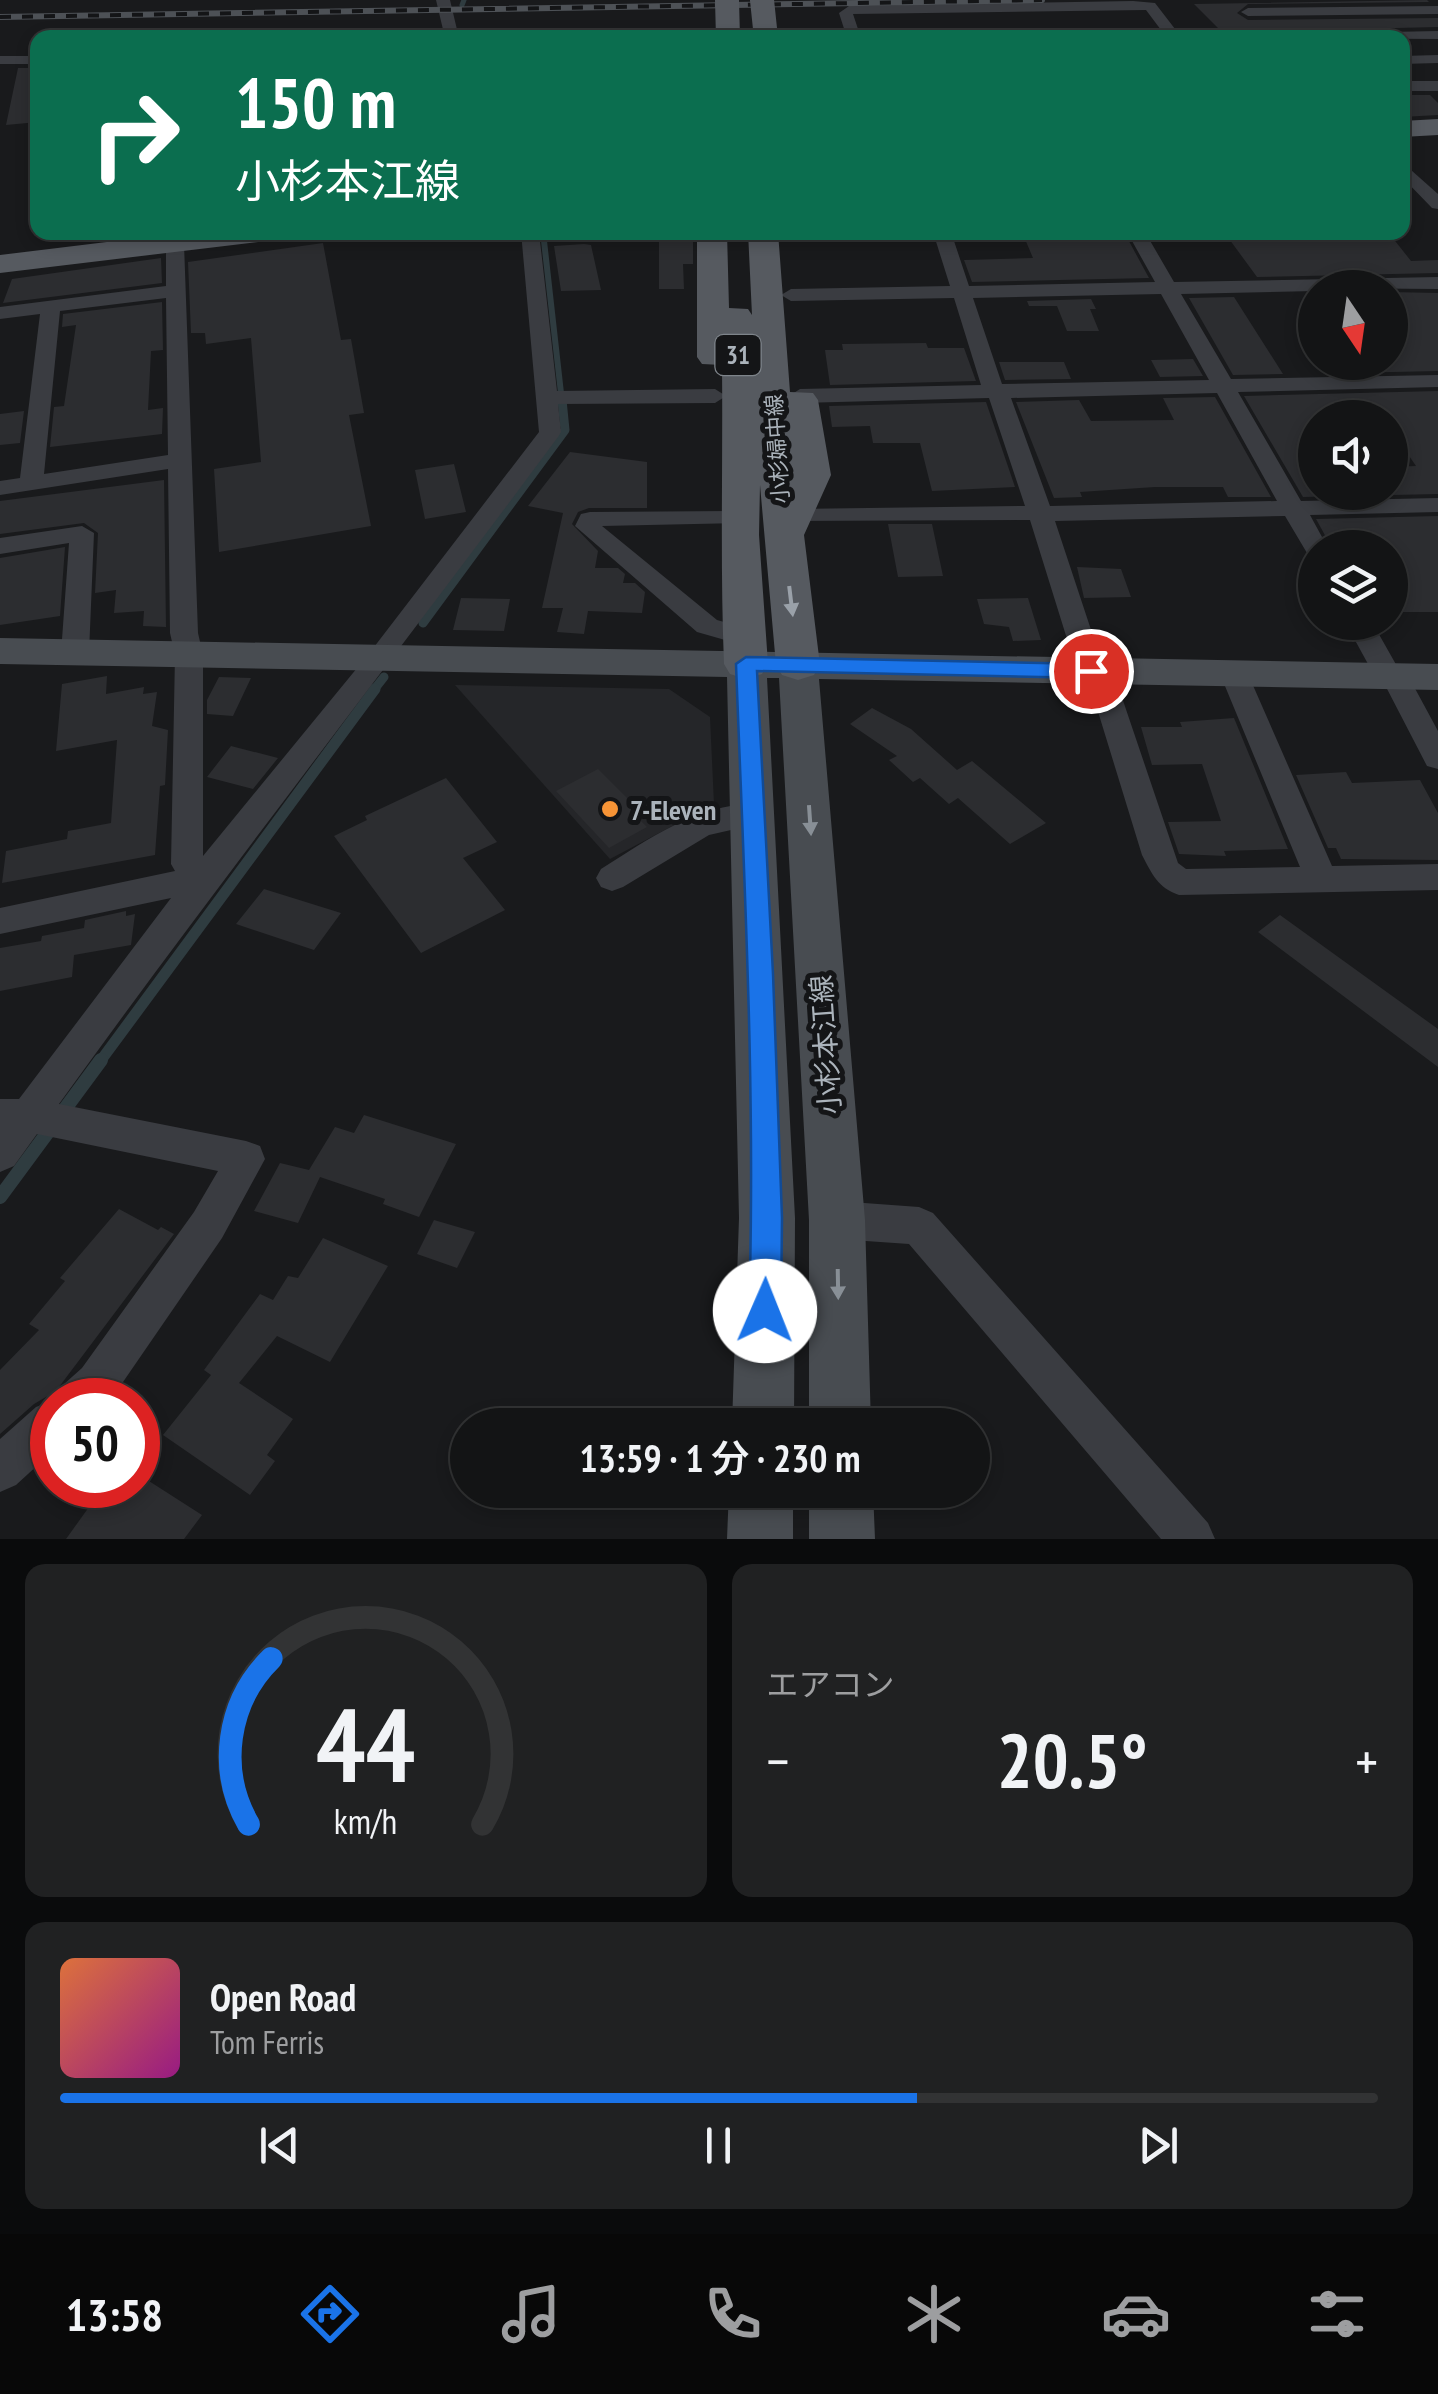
<!DOCTYPE html>
<html lang="ja">
<head>
<meta charset="utf-8">
<style>
  :root { --surface:#131415; --page:#202122; --text:#f1f3f6; --muted:#9d9ea0; --line:#323334; --accent:#1a73e8 }
  body { margin:0; font-family:"PT Sans Narrow","Noto Sans JP",sans-serif; background:var(--page); color:var(--text); height:100vh; display:flex; flex-direction:column; font-size:38px; white-space:nowrap }
  * { box-sizing:border-box; margin:0 }
  p { font-size:32px; color:var(--muted) }
  .icon { flex:none; width:55px; height:55px; fill:none; stroke:currentColor; stroke-width:2; stroke-linecap:round; stroke-linejoin:round }
  .map { position:relative; height:1539px; overflow:hidden }
  .panel { display:flex; flex-direction:column; gap:25px; padding:25px; background:#0a0b0c; flex:1 }
  .panel>* { flex:none }
  .hud { position:absolute; left:30px; top:30px; width:1380px; height:210px; border-radius:20px; box-shadow:0 5px 15px #0003,0 0 0 2px var(--line); background:#0b6e4f; color:#fff; overflow:hidden }
  .needle { width:65px; rotate:167deg }
  .tools { position:absolute; left:1298px; top:270px; display:grid; gap:20px }
  .tools a { display:grid; place-items:center; width:110px; height:110px; border-radius:50%; background:var(--surface); box-shadow:0 5px 15px #0003,0 0 0 2px var(--line); font-size:50px }
  .speed { position:absolute; left:30px; top:1378px; display:flex; gap:20px; font-size:50px; font-weight:700; text-align:center }
  .speed>* { display:grid; place-content:center; width:130px; height:130px; border-radius:50%; background:var(--surface); box-shadow:0 5px 15px #0003,0 0 0 2px var(--line); line-height:1 }
  .speed .limit { border:15px solid #d22; background:#fff; color:#111 }
  .pin { position:absolute; display:grid; place-items:center; width:85px; height:85px; color:#fff; margin:-42px; border:5px solid #fff; border-radius:50%; box-shadow:0 2px 10px #0007 }
  .me { position:absolute; width:110px; margin:-55px; rotate:1deg; stroke-linejoin:round; filter:drop-shadow(0 0 8px #0008) }
  .turn { display:flex; align-items:center; gap:35px; height:210px; padding:0 40px; font-size:45px }
  .turn .icon { width:130px; height:130px; stroke-width:2.5 }
  .turn b { display:block; font-size:70px; line-height:85px }
  .big { font-size:75px; font-weight:600; line-height:1.1 }
  .panel .card { flex:1; display:flex; flex-direction:column; justify-content:center; gap:15px; min-width:0; padding:0 35px; border-radius:20px; background:var(--page) }
  .panel .dial { align-items:center; gap:0 }
  .dial svg { height:260px; overflow:visible; fill:none; stroke:var(--line); stroke-width:7; stroke-linecap:round; text-anchor:middle }
  .dial text { fill:var(--text); stroke:none }
  .song { display:flex; align-items:center; gap:30px }
  .cover { width:120px; height:120px; border-radius:15px; background:linear-gradient(135deg,hsl(20 70% 55%),hsl(310 70% 35%)) }
  .played { height:10px; border-radius:5px; background:linear-gradient(90deg,var(--accent) 65%,var(--line) 65%) }
  .keys { display:flex; justify-content:space-around; direction:ltr }
  .heat { display:flex; justify-content:space-between; align-items:center; font-size:55px; direction:ltr }
  .panel .tiles { flex:1; display:grid; gap:25px; grid-template-columns:1fr 1fr }
  .card:last-child { grid-column:span 2 }
  .trip { position:absolute; left:450px; top:1408px; width:540px; height:100px; border-radius:50px; background:var(--surface); box-shadow:0 5px 15px #0003,0 0 0 2px var(--line); font-weight:600; line-height:100px; text-align:center }
  .tabs { display:flex; height:160px; justify-content:space-around; align-items:center; background:#080808; color:var(--muted) }
  .tabs .icon { width:70px; height:70px }
  .tabs .selected { color:var(--accent) }
  .tabs b { font-size:45px; color:var(--text) }
  .map>svg:first-child { display:block }
  .built { fill:#252629 }
  .lines { fill:none; stroke-linecap:round; stroke-linejoin:round }
  .stream-far4 { stroke:#2f3c40; stroke-width:5 }
  .stream-far3 { stroke:#2f3c40; stroke-width:6 }
  .stream-far2 { stroke:#2f3c40; stroke-width:9 }
  .stream-far1 { stroke:#2f3c40; stroke-width:11 }
  .stream { stroke:#2f3c40; stroke-width:14 }
  .building { fill:#2c2d30; fill-rule:evenodd }
  .street { fill:#3a3c41; fill-rule:evenodd }
  .secondary { fill:#484c51; fill-rule:evenodd }
  .primary { fill:#565a60; fill-rule:evenodd }
  .rail-casing { stroke:#4d5156; stroke-width:6 }
  .rail { stroke:#141517; stroke-width:4; stroke-dasharray:11; stroke-linecap:butt }
  .primary-bridge { stroke:#565a60; stroke-width:24 }
  .oneway { fill:#9aa1a9 }
  .oneway2 { fill:#888f96 }
  .route { fill:#1a73e8; stroke:#114b97; stroke-width:2.5 }
  .poi-dot { fill:#f79436; stroke:#141517; stroke-width:4 }
  .labels { text-anchor:middle; dominant-baseline:central; stroke-width:10; stroke-linejoin:round; paint-order:stroke }
  .far-street-label { font-size:22px; fill:#abb3bb; stroke:#141517 }
  .shield { fill:#141517; stroke:#7e848a; stroke-width:2.5 }
  .shield-label { font-size:25px; font-weight:bold; fill:#abb3bb }
  .poi-label { font-size:28px; font-weight:bold; fill:#abb3bb; stroke:#141517; text-anchor:start }
  .street-label { font-size:28px; fill:#abb3bb; stroke:#141517 }
</style>
</head>
<body>
<div class="map">
<svg width="1438" height="1539" viewBox="0 0 1438 1539">
  <rect width="100%" height="100%" fill="#191a1c"/>
  <!-- built -->
  <path class="built" d="M 455,685 L 669,689 L 710,717 L 714,804 L 610,859 Z"/>
  <g class="lines">
    <!-- stream-far4 -->
    <path class="stream-far4" d="M 462,5 L 464,0"/>
    <!-- stream-far3 -->
    <path class="stream-far3" d="M 543,232 L 562,402"/>
    <!-- stream-far2 -->
    <path class="stream-far2" d="M 423,623 L 565,430 L 562,400
      M 373,691 L 384,677"/>
    <!-- stream-far1 -->
    <path class="stream-far1" d="M 99,1063 L 375,689"/>
    <!-- stream -->
    <path class="stream" d="M 0,1197 L 101,1060"/>
  </g>
  <!-- building -->
  <path class="building" d="M 1427,0 L 1429,2 L 1248,4 L 1237,13 L 1248,20 L 1438,18 L 1438,27 L 1222,32 L 1194,4 Z
    M 18,68 L 38,68 L 38,122 L 6,125 Z
    M 1402,95 L 1430,95 L 1438,103 L 1438,115 L 1402,117 Z
    M 659,232 L 693,234 L 693,264 L 683,264 L 684,289 L 659,289 Z
    M 1022,232 L 1124,232 L 1149,278 L 972,282 L 964,260 L 1033,258 Z
    M 1224,232 L 1388,232 L 1411,261 L 1438,260 L 1438,273 L 1257,277 Z
    M 323,243 L 341,340 L 351,339 L 364,413 L 349,415 L 371,526 L 219,552 L 214,469 L 261,462 L 251,338 L 206,344 L 205,333 L 191,333 L 188,262 Z
    M 584,244 L 591,245 L 601,290 L 561,291 L 554,246 Z
    M 161,258 L 162,283 L 3,303 L 12,279 Z
    M 1390,292 L 1438,293 L 1438,371 L 1347,373 L 1340,362 L 1390,362 Z
    M 1234,297 L 1283,374 L 1233,375 L 1189,298 Z
    M 1091,299 L 1096,309 L 1090,309 L 1099,331 L 1067,331 L 1057,306 L 1029,306 L 1027,301 Z
    M 162,302 L 163,350 L 151,351 L 148,410 L 163,408 L 162,434 L 50,447 L 54,407 L 64,406 L 76,325 L 62,327 L 63,314 Z
    M 926,343 L 928,348 L 964,348 L 976,381 L 830,385 L 825,350 L 843,350 L 842,344 Z
    M 1193,359 L 1203,376 L 1160,377 L 1151,360 Z
    M 999,362 L 1064,362 L 1071,379 L 1005,380 Z
    M 1438,391 L 1438,494 L 1303,497 L 1244,396 ZM 1315,418 L 1390,418 L 1390,428 L 1416,466 L 1390,467 L 1390,492 L 1315,492 Z
    M 1215,397 L 1271,497 L 1228,497 L 1223,487 L 1155,487 L 1080,492 L 1082,497 L 1054,498 L 1016,402 L 1079,400 L 1091,421 L 1174,420 L 1163,398 Z
    M 986,402 L 1015,487 L 932,491 L 920,443 L 873,443 L 870,426 L 832,427 L 829,406 Z
    M 24,411 L 20,443 L 0,445 L 0,414 Z
    M 570,452 L 647,462 L 647,508 L 589,508 L 578,512 L 572,524 L 598,551 L 595,568 L 618,568 L 625,574 L 623,583 L 635,583 L 645,592 L 642,613 L 588,611 L 584,634 L 557,632 L 563,608 L 542,608 L 563,513 L 528,506 Z
    M 454,464 L 466,512 L 425,519 L 415,470 Z
    M 164,480 L 166,627 L 143,626 L 144,611 L 114,613 L 116,590 L 95,593 L 98,533 L 84,523 L 0,534 L 0,501 Z
    M 1438,516 L 1438,612 L 1401,612 L 1390,594 L 1390,548 L 1332,548 L 1316,519 Z
    M 888,524 L 932,524 L 943,576 L 898,577 Z
    M 65,547 L 60,616 L 0,625 L 0,558 Z
    M 1077,567 L 1121,569 L 1131,597 L 1084,598 Z
    M 461,598 L 510,599 L 504,631 L 453,630 Z
    M 1028,598 L 1041,640 L 1013,641 L 1009,627 L 984,624 L 977,599 Z
    M 107,676 L 106,694 L 144,687 L 143,694 L 157,692 L 152,726 L 168,730 L 165,785 L 160,786 L 155,855 L 2,883 L 6,851 L 67,839 L 68,831 L 111,823 L 117,740 L 56,751 L 62,684 Z
    M 219,677 L 251,678 L 233,716 L 207,714 L 207,700 Z
    M 872,708 L 911,729 L 957,770 L 972,761 L 1046,823 L 1010,844 L 958,798 L 949,804 L 920,778 L 913,782 L 889,760 L 897,756 L 850,724 Z
    M 1234,718 L 1288,849 L 1224,851 L 1226,856 L 1179,854 L 1168,822 L 1221,821 L 1202,764 L 1152,765 L 1141,727 L 1182,727 L 1180,722 Z
    M 231,746 L 278,758 L 253,789 L 207,777 Z
    M 598,769 L 644,815 L 638,818 L 647,827 L 609,848 L 556,791 Z
    M 1346,772 L 1352,783 L 1420,780 L 1438,813 L 1438,860 L 1341,859 L 1336,848 L 1328,848 L 1296,775 Z
    M 446,778 L 497,842 L 463,858 L 505,910 L 421,953 L 334,836 L 367,820 L 365,816 Z
    M 264,889 L 341,913 L 314,950 L 236,924 Z
    M 126,911 L 126,916 L 135,914 L 131,945 L 74,955 L 72,977 L 0,991 L 0,948 L 41,941 L 42,936 L 84,928 L 85,920 Z
    M 1280,915 L 1438,1029 L 1438,1067 L 1258,932 Z
    M 364,1115 L 456,1144 L 419,1217 L 383,1204 L 385,1199 L 320,1177 L 298,1223 L 254,1211 L 280,1163 L 309,1170 L 335,1127 L 354,1133 Z
    M 119,1209 L 158,1230 L 161,1227 L 174,1234 L 56,1391 L 34,1404 L 0,1434 L 0,1370 L 39,1330 L 29,1324 L 65,1281 L 60,1278 Z
    M 434,1220 L 475,1232 L 457,1268 L 417,1254 Z
    M 323,1238 L 388,1266 L 330,1362 L 277,1336 L 239,1383 L 293,1419 L 267,1455 L 275,1461 L 250,1495 L 163,1435 L 211,1375 L 204,1370 L 260,1294 L 273,1300 L 288,1276 L 298,1278 Z
    M 138,1474 L 202,1515 L 184,1539 L 66,1539 L 89,1507 L 57,1485 L 138,1485 Z"/>
  <g class="lines">
    <!-- street -->
    <path class="street" d="M 436,0 L 450,0 L 459,38 L 445,38 Z
      M 1133,1 L 1155,3 L 1182,38 L 1167,38 L 1146,10 L 853,14 L 861,38 L 847,38 L 839,13 L 849,6 Z
      M 1438,6 L 1438,14 L 1248,16 L 1241,12 L 1248,8 Z
      M 1438,31 L 1438,39 L 1282,38 L 1289,34 Z
      M 1438,55 L 1438,63 L 1402,64 L 1402,56 Z
      M 0,56 L 38,56 L 38,64 L 0,64 Z
      M 1402,81 L 1438,81 L 1438,91 L 1402,91 Z
      M 1402,162 L 1438,194 L 1438,209 L 1432,208 L 1402,177 Z
      M 521,232 L 539,232 L 557,391 L 715,389 L 726,396 L 715,403 L 558,404 L 561,432 L 558,437 C 393,660 221,879 59,1104 L 246,1141 L 260,1146 L 265,1159 L 222,1238 L 112,1398 L 56,1400 L 63,1385 L 82,1368 L 194,1212 L 218,1171 L 37,1134 L 14,1166 L 0,1172 L 0,1099 L 19,1099 L 171,898 L 0,934 L 0,908 L 175,871 L 171,864 L 175,655 L 170,633 L 168,469 L 0,495 L 0,481 L 20,478 L 40,314 L 0,319 L 0,307 L 166,286 L 166,244 L 175,238 L 184,244 L 198,633 L 203,655 L 203,856 L 371,651 L 539,432 ZM 166,298 L 168,455 L 44,474 L 60,311 Z
      M 933,232 L 951,232 L 969,286 L 1155,282 L 1127,232 L 1145,232 L 1174,282 L 1438,277 L 1438,289 L 1315,288 L 1315,291 L 1181,294 L 1231,379 L 1438,375 L 1438,387 L 1238,392 L 1301,501 L 1438,498 L 1438,512 L 1310,515 L 1328,548 L 1315,548 L 1315,555 L 1307,553 L 1285,516 L 1055,521 L 1102,663 L 1113,671 L 1178,863 L 1186,869 L 1300,867 L 1220,674 L 1224,667 L 1244,667 L 1248,674 L 1332,866 L 1438,864 L 1438,890 L 1179,895 C 1158,888 1152,874 1142,855 L 1088,679 L 1077,671 L 1030,520 L 784,521 L 781,516 L 793,509 L 1025,506 L 989,398 L 800,403 L 789,396 L 800,389 L 981,385 L 954,298 L 791,301 L 781,295 L 791,289 L 950,286 ZM 1161,294 L 1209,380 L 1002,384 L 973,298 ZM 1217,393 L 1277,501 L 1050,506 L 1011,398 Z
      M 732,511 L 741,513 L 744,518 L 741,523 L 602,526 L 717,620 L 756,631 L 760,637 L 756,643 L 746,646 L 697,632 L 575,526 L 581,514 L 590,512 Z
      M 82,526 L 94,533 L 89,653 L 85,659 L 65,659 L 61,653 L 69,543 L 0,554 L 0,538 Z
      M 1345,622 L 1372,622 L 1398,668 L 1405,670 L 1438,731 L 1438,769 L 1427,766 L 1385,685 L 1379,684 Z
      M 755,803 L 766,806 L 770,814 L 766,822 L 709,835 L 623,887 L 612,891 L 601,887 L 596,878 L 601,869 C 650,838 695,806 755,803 Z
      M 837,1201 L 919,1207 L 933,1213 L 1208,1523 L 1215,1539 L 1161,1539 L 909,1244 L 837,1239 L 823,1233 L 817,1220 L 823,1207 Z
      M 52,1401 L 52,1452 L 16,1485 L 0,1492 L 0,1439 L 36,1407 Z"/>
    <!-- secondary -->
    <path class="secondary" d="M 0,638 L 1438,664 L 1438,690 L 819,679 L 865,1220 L 871,1425 L 809,1425 L 809,1220 L 779,678 L 767,678 L 795,1218 L 794,1425 L 732,1425 L 739,1218 L 727,677 L 0,664 Z
      M 729,1490 L 793,1490 L 793,1539 L 727,1539 Z
      M 809,1490 L 873,1490 L 875,1539 L 809,1539 Z"/>
    <!-- primary -->
    <path class="primary" d="M 1438,119 L 1438,135 L 1402,137 L 1402,121 Z
      M 189,232 L 280,232 L 266,241 L 0,273 L 0,255 Z
      M 697,232 L 727,232 L 729,308 L 748,309 L 752,315 L 748,232 L 778,232 L 790,392 L 813,393 L 818,400 L 831,475 L 804,535 L 820,665 L 814,675 L 798,680 L 782,675 L 776,665 L 760,485 L 759,535 L 768,664 L 762,674 L 746,679 L 730,674 L 724,664 C 720,564 723,465 722,365 L 702,364 L 697,357 Z"/>
    <defs>
      <path id="rail" d="M 0,17 L 1042,0"/>
    </defs>
    <!-- rail casing -->
    <use href="#rail" class="rail-casing"/>
    <!-- rail -->
    <use href="#rail" class="rail"/>
    <!-- primary-bridge -->
    <path class="primary-bridge" d="M 727,0 L 728,38
      M 762,0 L 766,38"/>
  </g>
  <!-- one-way arrows -->
  <defs><path id="oneway-solid" d="M-6-.8H1V-3.2L6.5 0L1 3.2V.8H-6Z" transform="scale(2.5)"/></defs>
  <use class="oneway" href="#oneway-solid" transform="translate(791 601) rotate(83)"/>
  <g class="oneway2">
    <use href="#oneway-solid" transform="translate(810 820) rotate(86)"/>
    <use href="#oneway-solid" transform="translate(838 1284) rotate(89)"/>
  </g>
  <!-- route -->
  <path class="route" d="M 746,657 L 1091,664 L 1102,671 L 1091,678 L 757,671 L 773,974 L 782,1218 L 781,1311 L 776,1322 L 765,1327 L 754,1322 L 749,1311 C 756,1095 744,879 736,664 Z"/>
  <!-- markers -->
  <circle class="poi-dot" cx="610" cy="809" r="10"/>
  <g class="labels">
    <!-- far-street labels -->
    <g class="far-street-label">
      <text transform="translate(777 449) rotate(-94)">小杉婦中線</text>
    </g>
    <!-- shield labels -->
    <rect class="shield" x="715.5" y="335" width="45" height="40" rx="8"/>
    <g class="shield-label">
      <text x="738" y="355">31</text>
    </g>
    <!-- poi labels -->
    <g class="poi-label">
      <text x="630" y="809">7-Eleven</text>
    </g>
    <!-- street labels -->
    <g class="street-label">
      <text transform="translate(825 1045) rotate(-94)">小杉本江線</text>
    </g>
  </g>
</svg>
<div class="tools">
<a><svg class="needle" viewBox="-14 -14 28 28"><path d="M0-13l5 13h-10z" fill="#e53935"/><path d="M0 13l5-13h-10z" fill="#9d9ea0"/></svg></a>
<a><svg class="icon" aria-label="sound" viewBox="0 0 24 24"><path d="M4 9h4l5-4v14l-5-4H4zM17 9q2 3 0 6"/></svg></a>
<a><svg class="icon" aria-label="layers" viewBox="0 0 24 24"><path d="M12 4l9 5-9 5-9-5zM3 14l9 5 9-5"/></svg></a>
</div>
<div class="speed"><div class="limit">50</div></div>
<div class="pin" style="left:1091px;top:671px;background:#d93025"><svg class="icon" aria-label="arrive" viewBox="0 0 24 24"><path d="M6 21V4h12l-3 4 3 4H6"/></svg></div>
<svg class="me" style="left:765px;top:1311px" viewBox="-20 -20 40 40"><circle r="19" fill="#fff"/><path d="M0-13L10 11 0 6-10 11z" fill="#1a73e8"/></svg>
<div class="trip">13:59 · 1 分 · 230 m</div>
<div class="hud">
<div class="turn"><svg class="icon" aria-label="right" viewBox="0 0 24 24"><path d="M7 20v-9h11M14 6l5 5-5 5"/></svg><div><b>150 m</b>小杉本江線</div></div>
</div>
</div>
<section class="panel">
<div class="tiles">
<div class="card dial"><svg viewBox="0 0 100 80">
<path d="M14 69A42 42 0 1 1 86 69"/>
<path d="M14 69A42 42 0 0 1 21 18" stroke="#1a73e8"/>
<text x="50" y="56" font-size="32" font-weight="700">44</text>
<text x="50" y="72" font-size="11">km/h</text>
</svg></div>
<div class="card"><p>エアコン</p>
<div class="heat"><a>−</a><b class="big">20.5°</b><a>+</a></div>
</div>
<div class="card">
<div class="song"><i class="cover"></i><div><b>Open Road</b><p>Tom Ferris</p></div></div>
<div class="played"></div>
<div class="keys"><svg class="icon" aria-label="previous" viewBox="0 0 24 24"><path d="M18 5L8 12l10 7zM5 5v14"/></svg><svg class="icon" aria-label="pause" viewBox="0 0 24 24"><path d="M8 5v14M16 5v14"/></svg><svg class="icon" aria-label="next" viewBox="0 0 24 24"><path d="M6 5l10 7-10 7zM19 5v14"/></svg></div>
</div>
</div>
</section>
<nav class="tabs">
<b>13:58</b>
<svg class="icon selected" aria-label="directions" viewBox="0 0 24 24"><path d="M12 3l9 9-9 9-9-9zM9 14v-3h6M13 9l2 2-2 2"/></svg>
<svg class="icon" aria-label="music" viewBox="0 0 24 24"><path d="M9 18V5l10-2v13"/><circle cx="6" cy="18" r="3"/><circle cx="16" cy="16" r="3"/></svg>
<svg class="icon" aria-label="phone" viewBox="0 0 24 24"><path d="M5 4h4l2 5-3 2q2 4 5 5l2-3 5 2v4C11 20 4 13 5 4z"/></svg>
<svg class="icon" aria-label="climate" viewBox="0 0 24 24"><path d="M12 3v18M4 7l16 10M4 17L20 7"/></svg>
<svg class="icon" aria-label="car" viewBox="0 0 24 24"><path d="M5 17H2v-5l4-1 3-4h7l3 4 3 1v5h-3M9 17h6M6 11h13"/><circle cx="7" cy="17" r="2"/><circle cx="17" cy="17" r="2"/></svg>
<svg class="icon" aria-label="filters" viewBox="0 0 24 24"><path d="M4 7h16M4 17h16"/><circle cx="9" cy="7" r="2"/><circle cx="15" cy="17" r="2"/></svg>
</nav>
</body>
</html>
